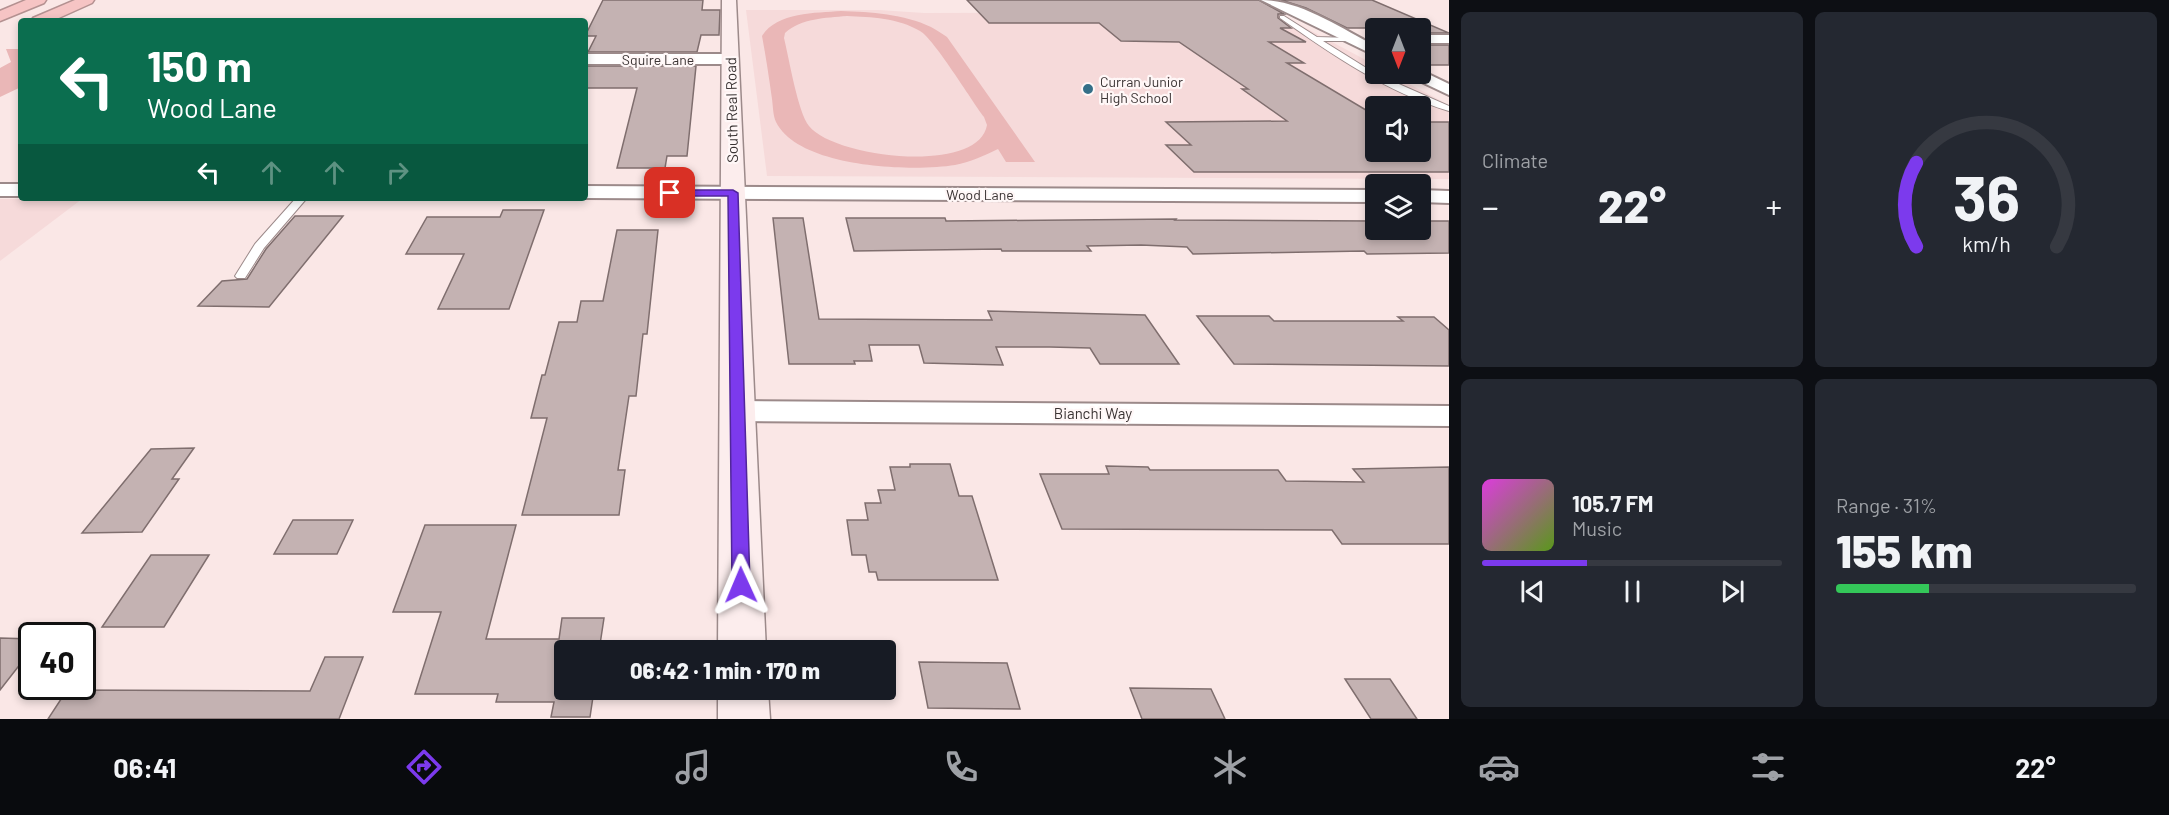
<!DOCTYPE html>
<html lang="en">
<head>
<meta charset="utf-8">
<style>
  :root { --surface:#171b24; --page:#242831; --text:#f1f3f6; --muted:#9ea1a6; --line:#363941; --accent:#7c3aed }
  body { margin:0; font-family:Barlow,sans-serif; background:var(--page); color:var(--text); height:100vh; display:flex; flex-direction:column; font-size:22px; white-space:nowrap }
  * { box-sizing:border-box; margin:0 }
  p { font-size:20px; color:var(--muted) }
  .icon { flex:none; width:33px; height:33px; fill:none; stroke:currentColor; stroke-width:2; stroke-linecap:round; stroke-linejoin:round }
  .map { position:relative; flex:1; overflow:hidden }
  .details { display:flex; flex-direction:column; gap:12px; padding:12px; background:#0d0f14; width:720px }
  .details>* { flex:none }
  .guide { position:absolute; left:18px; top:18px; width:570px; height:183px; border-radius:6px; box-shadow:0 3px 9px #0003; background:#0b6e4f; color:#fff; overflow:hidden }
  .needle { width:39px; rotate:180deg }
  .controls { position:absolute; left:1365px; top:18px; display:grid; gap:12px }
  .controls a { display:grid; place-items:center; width:66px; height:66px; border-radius:6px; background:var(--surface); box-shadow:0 3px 9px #0003; font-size:30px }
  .speed { position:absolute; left:18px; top:622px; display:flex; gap:12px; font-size:30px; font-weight:700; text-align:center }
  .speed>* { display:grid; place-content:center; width:78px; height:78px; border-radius:50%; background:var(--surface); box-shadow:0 3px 9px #0003; line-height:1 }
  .speed .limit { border:3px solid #111; border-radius:9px; background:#fff; color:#111 }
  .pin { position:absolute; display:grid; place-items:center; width:51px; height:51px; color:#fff; margin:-26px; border-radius:12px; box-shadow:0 3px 9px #0006 }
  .me { position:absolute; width:66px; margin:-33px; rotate:359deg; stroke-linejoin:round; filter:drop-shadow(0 0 4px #0008) }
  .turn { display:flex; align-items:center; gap:21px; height:126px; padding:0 30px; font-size:27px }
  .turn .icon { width:78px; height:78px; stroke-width:2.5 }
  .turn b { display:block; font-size:42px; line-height:51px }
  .lanes { display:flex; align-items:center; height:57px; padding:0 30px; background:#0003; justify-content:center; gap:30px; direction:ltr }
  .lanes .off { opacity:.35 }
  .big { font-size:45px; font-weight:800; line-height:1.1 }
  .details .tile { flex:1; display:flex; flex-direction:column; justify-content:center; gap:9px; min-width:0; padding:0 21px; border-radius:9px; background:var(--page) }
  .details .dial { align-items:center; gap:0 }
  .dial svg { height:156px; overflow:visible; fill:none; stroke:var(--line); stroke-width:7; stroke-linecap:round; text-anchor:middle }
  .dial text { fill:var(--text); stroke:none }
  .song { display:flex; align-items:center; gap:18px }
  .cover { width:72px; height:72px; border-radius:9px; background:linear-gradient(135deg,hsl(300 70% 55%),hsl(90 70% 35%)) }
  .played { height:6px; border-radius:3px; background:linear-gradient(90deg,var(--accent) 35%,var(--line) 35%) }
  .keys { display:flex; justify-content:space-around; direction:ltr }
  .heat { display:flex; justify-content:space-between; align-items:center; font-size:33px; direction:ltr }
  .charge { height:9px; border-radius:4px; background:linear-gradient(90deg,#34c759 31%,var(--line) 0) }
  .details .tiles { flex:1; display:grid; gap:12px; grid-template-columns:repeat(2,1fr) }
  .trip { position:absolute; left:554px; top:640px; width:342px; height:60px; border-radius:6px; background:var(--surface); box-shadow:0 3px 9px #0003; font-weight:800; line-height:60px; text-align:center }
  .tab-bar { display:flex; height:96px; justify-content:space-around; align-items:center; background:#090b0e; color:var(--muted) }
  .tab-bar .icon { width:42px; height:42px }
  .tab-bar .selected { color:var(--accent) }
  .tab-bar b { font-size:27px; color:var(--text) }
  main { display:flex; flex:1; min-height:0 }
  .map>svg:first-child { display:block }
  .built { fill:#f6dada; fill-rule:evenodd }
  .green { fill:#eab7b7; fill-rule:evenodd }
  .building { fill:#c4b2b2; stroke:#7f6e6e; stroke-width:1.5 }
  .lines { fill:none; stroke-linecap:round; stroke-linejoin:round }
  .lane-casing { stroke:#9c8a8a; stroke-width:2 }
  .street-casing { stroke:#9c8a8a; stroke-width:4 }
  .secondary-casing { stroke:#9c8a8a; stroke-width:3 }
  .highway-casing { stroke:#b49191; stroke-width:3 }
  .lane { fill:#fff; fill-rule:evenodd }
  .street { fill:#fff; fill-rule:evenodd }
  .secondary { fill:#fceded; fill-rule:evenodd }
  .highway { fill:#f6c4c4; fill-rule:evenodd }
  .route { fill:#7c3aed; stroke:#51269a; stroke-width:1.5 }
  .poi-dot { fill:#356f88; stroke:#fff7f7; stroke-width:2 }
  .labels { text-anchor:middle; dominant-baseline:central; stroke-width:4.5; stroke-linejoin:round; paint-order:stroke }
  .far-street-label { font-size:14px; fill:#3a3333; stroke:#fff7f7 }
  .far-poi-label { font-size:14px; fill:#3a3333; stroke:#fff7f7; text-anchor:start }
  .street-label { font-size:15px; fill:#3a3333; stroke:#fff7f7 }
</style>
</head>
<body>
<main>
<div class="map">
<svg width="1449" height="719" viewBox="0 0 1449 719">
  <rect width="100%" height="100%" fill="#fae7e6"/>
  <!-- built -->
  <path class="built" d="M 746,10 L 879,10 L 924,13 L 1276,12 L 1375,65 L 1376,74 L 1390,74 L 1449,105 L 1449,179 L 767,176 ZM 1376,106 L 1420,106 L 1420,152 L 1376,152 Z
    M 0,199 L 82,199 L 0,261 Z"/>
  <!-- green -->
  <path class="green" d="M 841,11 C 871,12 904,14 931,27 C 937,30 942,34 947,37 L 1035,162 L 1006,162 L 998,149 C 984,156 970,162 955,165 C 911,172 799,168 776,122 C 773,116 773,106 772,99 C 769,78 766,57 762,36 C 777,12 816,13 841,11 ZM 847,16 C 871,17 898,18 920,31 C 934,39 971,100 984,117 L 987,125 C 979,175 834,158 809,126 C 798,113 789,58 784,38 L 785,33 C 802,18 825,18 847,16 Z
    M 6,49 L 21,49 L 21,87 L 0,97 L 0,68 L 11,62 Z"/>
  <!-- building -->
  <path class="building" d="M 603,0 L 703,0 L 702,10 L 720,10 L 719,35 L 701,35 L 697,52 L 588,52 L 596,36 L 585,36 Z
    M 967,0 L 1259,0 L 1284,14 L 1278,14 L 1278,18 L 1291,28 L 1280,28 L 1306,42 L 1269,42 L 1304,63 L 1287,63 L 1376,116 L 1376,152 L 1420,152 L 1420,122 L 1449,122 L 1449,172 L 1194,172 L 1166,145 L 1191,145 L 1166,122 L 1287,121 L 1242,89 L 1248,89 L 1179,42 L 1121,41 L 1099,23 L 989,23 Z
    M 1281,0 L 1372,0 L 1449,33 L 1420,33 L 1420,28 L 1347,28 L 1306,8 Z
    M 1420,45 L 1449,45 L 1449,65 L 1420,65 Z
    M 585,66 L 696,66 L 687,156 L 667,156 L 665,168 L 617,168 L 637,88 L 585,88 Z
    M 503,210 L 544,210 L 509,309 L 438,309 L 464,254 L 406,254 L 427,217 L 500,217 Z
    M 295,216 L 343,216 L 269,307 L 198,306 L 222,281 L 247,279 L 266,249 Z
    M 773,218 L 803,218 L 819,319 L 992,320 L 988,311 L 1145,315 L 1179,364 L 1100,364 L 1090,348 L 1050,347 L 996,347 L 1003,365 L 924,363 L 919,345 L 869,345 L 872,361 L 854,361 L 855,364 L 789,364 Z
    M 846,218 L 945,218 L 946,221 L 1176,219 L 1175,220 L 1376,221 L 1376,230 L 1420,230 L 1420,221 L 1449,221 L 1449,253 L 1367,254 L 1364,251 L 1193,254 L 1187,247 L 1141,245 L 1087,246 L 1091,251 L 1002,251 L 1001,249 L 854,251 Z
    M 617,230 L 658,230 L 647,334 L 643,334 L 636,396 L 629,396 L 618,470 L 625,470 L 619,515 L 522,515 L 547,418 L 531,418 L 542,375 L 545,375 L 559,322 L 577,322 L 581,301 L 603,301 Z
    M 1197,316 L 1269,316 L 1274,321 L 1403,321 L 1398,317 L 1434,317 L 1449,330 L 1449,366 L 1234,364 Z
    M 194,448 L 172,479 L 179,479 L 142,532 L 82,533 L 151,449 Z
    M 910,464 L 950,464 L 959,496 L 972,496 L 998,580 L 878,580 L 876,572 L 869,572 L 866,555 L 852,555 L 847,520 L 868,520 L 865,503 L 881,503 L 878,490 L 895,490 L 890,467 L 910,467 Z
    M 1106,466 L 1148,467 L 1150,470 L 1278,470 L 1286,481 L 1364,482 L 1353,469 L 1449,467 L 1449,544 L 1342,544 L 1332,530 L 1062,529 L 1040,474 L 1109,474 Z
    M 293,520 L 353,520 L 337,554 L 274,554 Z
    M 425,525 L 516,525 L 486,639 L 559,639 L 562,618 L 604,618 L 599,651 L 564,651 L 564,690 L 594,690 L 590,717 L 551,717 L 554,702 L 496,702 L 498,694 L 415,694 L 441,612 L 393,612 Z
    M 151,555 L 209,555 L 164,627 L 102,627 Z
    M 0,638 L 32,639 L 32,649 L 0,690 Z
    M 325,657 L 363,657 L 339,719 L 48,719 L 67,690 L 310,691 Z
    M 919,662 L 1007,663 L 1020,709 L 928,708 Z
    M 1345,679 L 1390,679 L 1417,719 L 1371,719 Z
    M 1130,688 L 1211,689 L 1225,719 L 1142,719 Z"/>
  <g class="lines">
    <defs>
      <path id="lane" d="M 1280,16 L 1284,16 L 1317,37 L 1352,38 L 1350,41 L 1323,41 L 1376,74 L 1449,106 L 1449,111 C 1388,93 1331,54 1280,18 Z
        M 296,198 L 307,198 L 264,248 L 245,278 L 237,278 L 235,276 L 255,244 Z"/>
      <path id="street" d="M 1261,0 C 1301,0 1340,28 1376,46 L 1376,56 Z
        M 1420,35 L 1449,35 L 1449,43 L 1420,43 Z
        M 585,54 L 730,54 L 738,59 L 730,64 L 585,64 Z
        M 1420,70 L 1449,84 L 1449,95 L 1411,77 L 1409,74 L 1420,74 Z
        M 0,184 L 21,184 L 21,196 L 0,196 Z
        M 585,186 L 1376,190 L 1376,202 L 585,198 Z
        M 1420,190 L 1449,191 L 1449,203 L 1420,202 Z
        M 738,401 L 1449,406 L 1449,426 L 738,421 L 727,418 L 723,411 L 727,404 Z"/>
      <path id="secondary" d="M 722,0 L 736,0 L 766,651 L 718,651 Z
        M 718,690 L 768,690 L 770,719 L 718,719 Z"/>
      <path id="highway" d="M 26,0 L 46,0 L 44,3 L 0,21 L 0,11 Z
        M 75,0 L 94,0 L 92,3 L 52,21 L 31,21 L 33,18 Z"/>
    </defs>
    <!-- lane casing -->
    <use href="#lane" class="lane-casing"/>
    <!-- street casing -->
    <use href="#street" class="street-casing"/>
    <!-- secondary casing -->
    <use href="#secondary" class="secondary-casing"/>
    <!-- highway casing -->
    <use href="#highway" class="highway-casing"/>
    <!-- lane -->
    <use href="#lane" class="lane"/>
    <!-- street -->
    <use href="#street" class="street"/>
    <!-- secondary -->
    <use href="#secondary" class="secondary"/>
    <!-- highway -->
    <use href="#highway" class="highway"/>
  </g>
  <!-- route -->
  <path class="route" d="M 666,190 L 733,190 L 738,193 L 750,585 L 748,591 L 741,593 L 735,591 L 732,585 L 728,196 L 670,196 L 665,193 Z"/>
  <!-- markers -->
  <circle class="poi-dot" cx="1088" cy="89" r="6"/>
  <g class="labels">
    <!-- far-street labels -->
    <g class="far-street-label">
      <text x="658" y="59">Squire Lane</text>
      <text x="980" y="194">Wood Lane</text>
    </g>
    <!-- far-poi labels -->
    <g class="far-poi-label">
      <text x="1100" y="81">Curran Junior<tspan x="1100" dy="16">High School</tspan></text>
    </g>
    <!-- street labels -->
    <g class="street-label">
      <text transform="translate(731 110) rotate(-91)">South Real Road</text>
      <text x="1093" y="413">Bianchi Way</text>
    </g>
  </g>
</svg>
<div class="controls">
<a><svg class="needle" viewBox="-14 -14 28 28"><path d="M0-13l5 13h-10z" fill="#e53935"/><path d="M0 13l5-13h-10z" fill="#9ea1a6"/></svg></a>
<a><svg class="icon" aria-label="sound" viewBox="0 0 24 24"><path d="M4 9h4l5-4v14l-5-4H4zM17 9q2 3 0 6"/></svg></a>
<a><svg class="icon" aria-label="layers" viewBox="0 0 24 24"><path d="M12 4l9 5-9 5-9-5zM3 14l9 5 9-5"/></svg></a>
</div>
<div class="speed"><div class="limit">40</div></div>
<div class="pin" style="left:670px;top:193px;background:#d93025"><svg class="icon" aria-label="arrive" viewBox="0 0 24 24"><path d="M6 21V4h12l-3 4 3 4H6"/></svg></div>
<svg class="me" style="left:741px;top:585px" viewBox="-20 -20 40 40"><path d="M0-17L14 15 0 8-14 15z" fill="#7c3aed" stroke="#fff" stroke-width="4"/></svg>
<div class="trip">06:42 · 1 min · 170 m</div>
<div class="guide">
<div class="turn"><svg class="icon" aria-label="left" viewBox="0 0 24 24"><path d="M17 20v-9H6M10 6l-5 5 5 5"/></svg><div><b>150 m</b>Wood Lane</div></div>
<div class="lanes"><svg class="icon" aria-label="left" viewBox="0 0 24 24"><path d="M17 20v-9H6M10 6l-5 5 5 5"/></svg><svg class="icon off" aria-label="ahead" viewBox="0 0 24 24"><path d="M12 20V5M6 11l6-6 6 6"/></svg><svg class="icon off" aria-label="ahead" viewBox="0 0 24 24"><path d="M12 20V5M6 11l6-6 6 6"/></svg><svg class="icon off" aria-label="right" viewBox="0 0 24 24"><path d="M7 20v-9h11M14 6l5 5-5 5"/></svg></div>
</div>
</div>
<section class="details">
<div class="tiles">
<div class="tile"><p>Climate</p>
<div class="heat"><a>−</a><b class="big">22°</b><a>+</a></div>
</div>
<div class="tile dial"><svg viewBox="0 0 100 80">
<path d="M14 69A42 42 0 1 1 86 69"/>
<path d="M14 69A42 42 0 0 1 14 26" stroke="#7c3aed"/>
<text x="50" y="56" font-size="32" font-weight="700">36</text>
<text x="50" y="72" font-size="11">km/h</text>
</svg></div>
<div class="tile">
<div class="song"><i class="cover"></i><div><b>105.7 FM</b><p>Music</p></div></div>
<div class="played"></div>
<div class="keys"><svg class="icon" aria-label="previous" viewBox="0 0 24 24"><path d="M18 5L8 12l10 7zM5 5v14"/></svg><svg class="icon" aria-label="pause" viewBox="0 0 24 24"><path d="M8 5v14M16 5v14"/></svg><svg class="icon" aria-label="next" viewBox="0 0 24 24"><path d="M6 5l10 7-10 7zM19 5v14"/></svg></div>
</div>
<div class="tile"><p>Range · 31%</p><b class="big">155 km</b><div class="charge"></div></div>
</div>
</section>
</main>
<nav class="tab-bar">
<b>06:41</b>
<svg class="icon selected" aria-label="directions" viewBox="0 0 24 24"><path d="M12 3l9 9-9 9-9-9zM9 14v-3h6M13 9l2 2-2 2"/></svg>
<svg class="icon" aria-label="music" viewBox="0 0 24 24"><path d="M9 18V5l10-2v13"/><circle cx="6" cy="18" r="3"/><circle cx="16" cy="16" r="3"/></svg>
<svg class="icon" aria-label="phone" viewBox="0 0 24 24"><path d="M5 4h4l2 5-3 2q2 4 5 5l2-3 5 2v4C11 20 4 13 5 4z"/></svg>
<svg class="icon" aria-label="climate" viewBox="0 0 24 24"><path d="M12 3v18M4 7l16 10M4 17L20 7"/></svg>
<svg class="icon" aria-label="car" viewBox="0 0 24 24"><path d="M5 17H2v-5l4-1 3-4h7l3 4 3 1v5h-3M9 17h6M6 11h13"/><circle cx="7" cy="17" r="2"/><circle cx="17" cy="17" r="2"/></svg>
<svg class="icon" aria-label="filters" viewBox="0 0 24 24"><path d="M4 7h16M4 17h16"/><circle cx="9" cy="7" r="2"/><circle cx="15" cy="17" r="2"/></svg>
<b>22°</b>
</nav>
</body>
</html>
